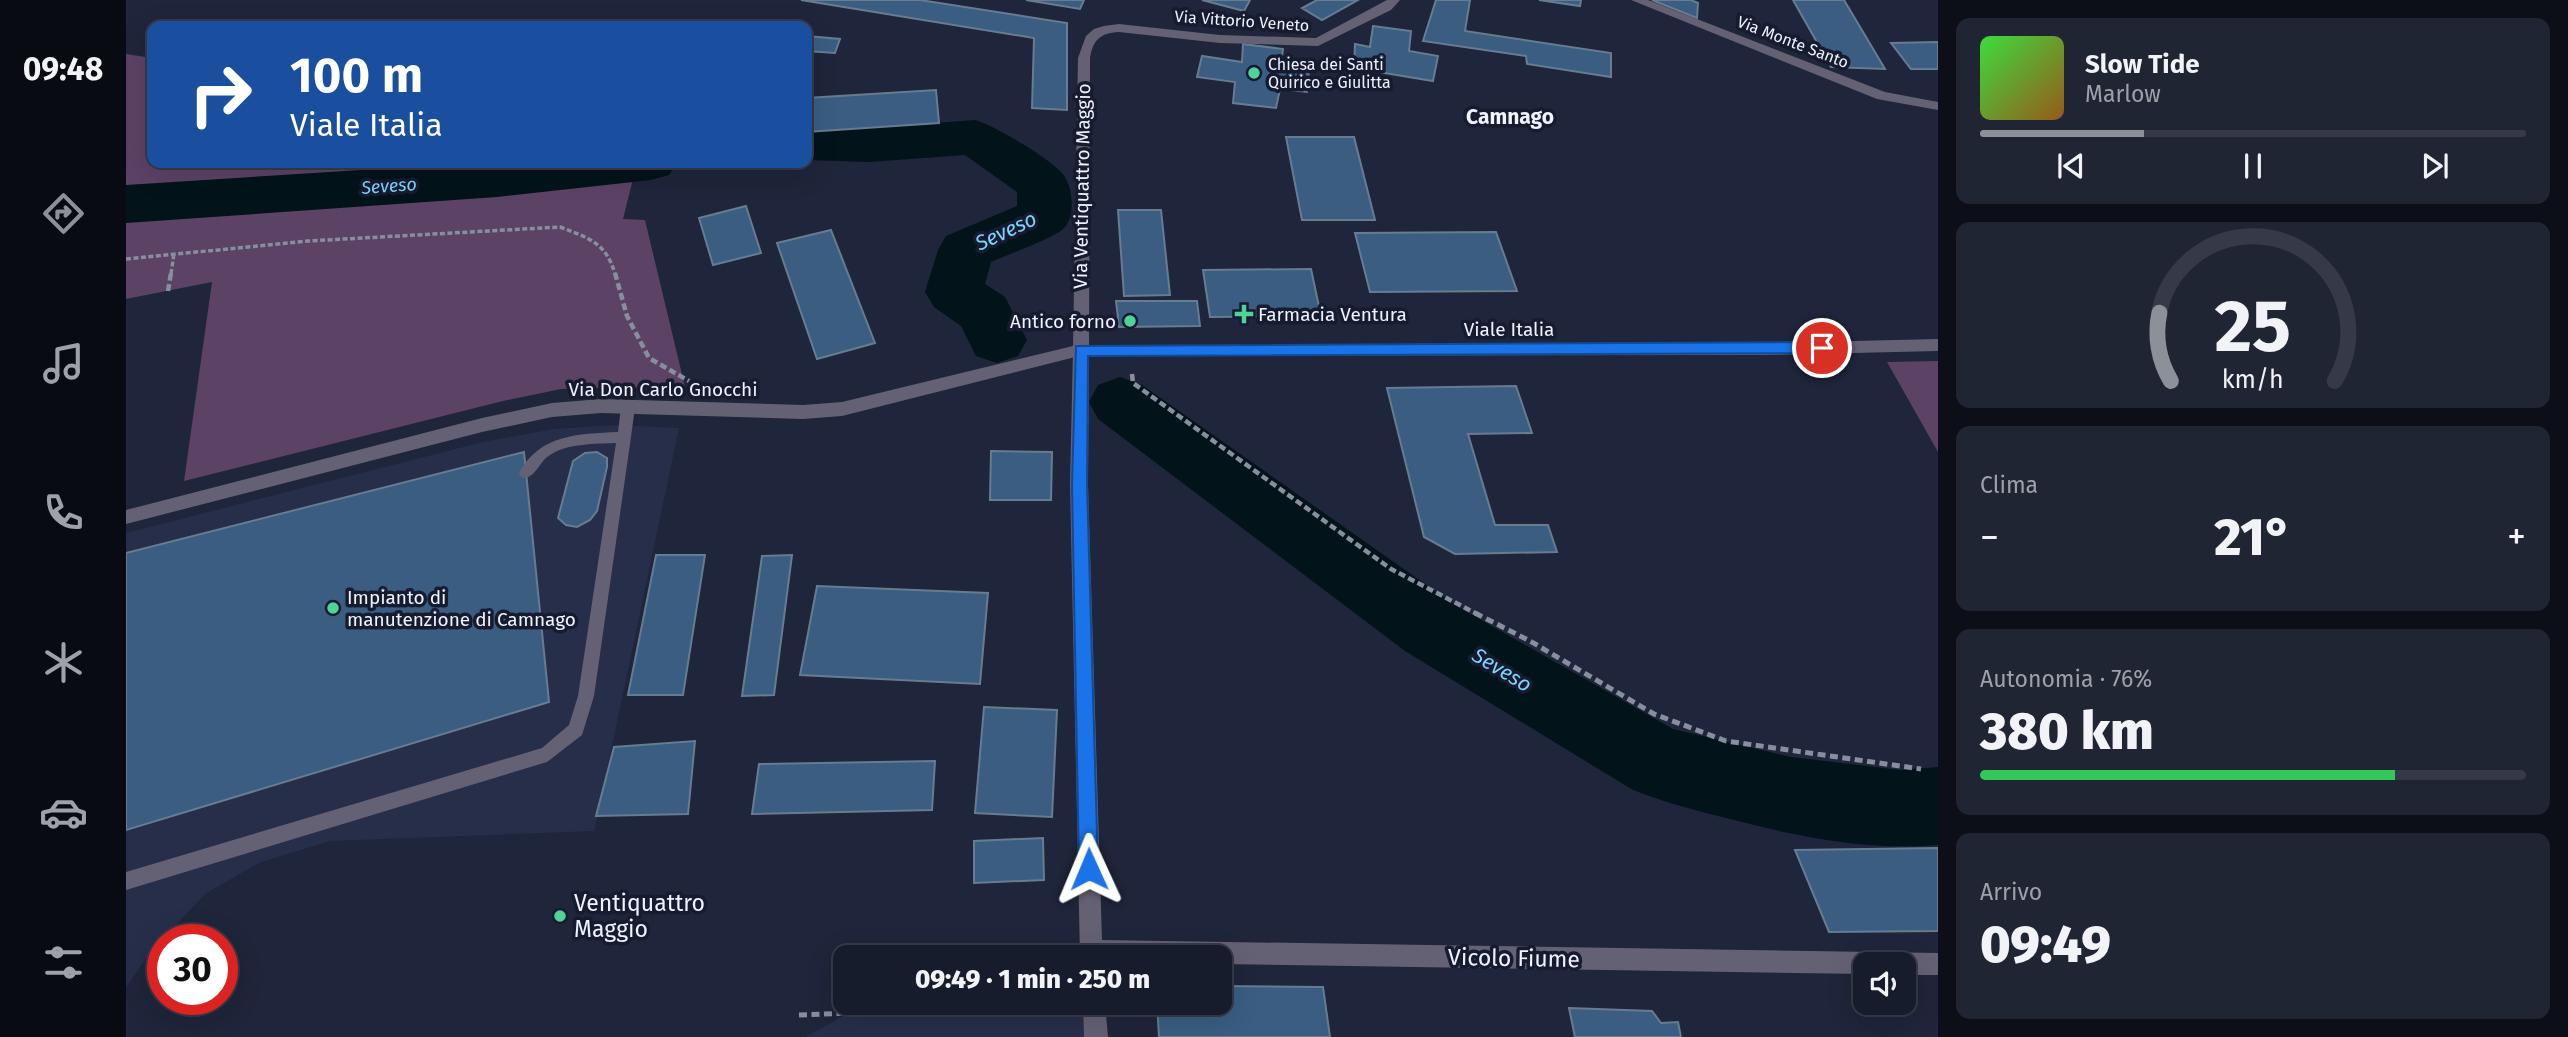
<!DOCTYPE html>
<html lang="it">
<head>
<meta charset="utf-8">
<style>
  :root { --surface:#171c2c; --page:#202534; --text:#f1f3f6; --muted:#9ea1a9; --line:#363a48; --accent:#8c9099 }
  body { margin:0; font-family:"Fira Sans",sans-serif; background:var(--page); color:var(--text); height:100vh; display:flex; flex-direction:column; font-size:26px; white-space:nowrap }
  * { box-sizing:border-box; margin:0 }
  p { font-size:23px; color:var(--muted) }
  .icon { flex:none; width:38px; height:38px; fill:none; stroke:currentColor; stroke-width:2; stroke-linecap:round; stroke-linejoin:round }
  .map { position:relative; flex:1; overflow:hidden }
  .drawer { display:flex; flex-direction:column; gap:18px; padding:18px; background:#0d0f18; width:630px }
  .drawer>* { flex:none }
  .banner { position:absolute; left:21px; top:21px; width:665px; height:147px; border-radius:14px; box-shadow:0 7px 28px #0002,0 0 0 2px var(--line); background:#1a4fa0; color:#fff; overflow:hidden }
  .fabs { position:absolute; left:1727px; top:952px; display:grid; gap:14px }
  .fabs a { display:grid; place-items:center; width:63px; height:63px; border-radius:14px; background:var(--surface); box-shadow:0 7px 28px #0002,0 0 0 2px var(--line); font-size:35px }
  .speed { position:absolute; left:21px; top:924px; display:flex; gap:14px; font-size:35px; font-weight:700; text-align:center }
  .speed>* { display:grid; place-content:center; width:91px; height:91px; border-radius:50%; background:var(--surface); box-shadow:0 7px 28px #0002,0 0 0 2px var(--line); line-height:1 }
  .speed .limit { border:10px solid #d22; background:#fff; color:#111 }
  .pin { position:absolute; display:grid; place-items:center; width:60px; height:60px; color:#fff; margin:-30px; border:4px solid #fff; border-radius:50%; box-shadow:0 2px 7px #0007 }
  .me { position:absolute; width:77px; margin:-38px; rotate:359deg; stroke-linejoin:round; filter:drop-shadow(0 0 5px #0008) }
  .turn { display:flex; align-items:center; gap:24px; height:147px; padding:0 28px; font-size:32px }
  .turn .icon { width:91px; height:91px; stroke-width:2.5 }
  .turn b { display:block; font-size:49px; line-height:60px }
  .big { font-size:52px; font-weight:800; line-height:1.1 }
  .drawer .widget { flex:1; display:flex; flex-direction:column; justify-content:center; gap:10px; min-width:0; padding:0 24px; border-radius:14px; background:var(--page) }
  .drawer .dial { align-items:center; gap:0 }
  .dial svg { height:182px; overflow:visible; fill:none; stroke:var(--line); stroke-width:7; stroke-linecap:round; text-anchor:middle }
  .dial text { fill:var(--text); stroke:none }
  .song { display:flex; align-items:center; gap:21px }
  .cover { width:84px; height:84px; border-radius:10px; background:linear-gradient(135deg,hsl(120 70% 55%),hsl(30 70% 35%)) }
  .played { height:7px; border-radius:4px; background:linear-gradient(90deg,var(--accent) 30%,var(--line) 30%) }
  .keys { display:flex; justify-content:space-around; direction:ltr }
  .heat { display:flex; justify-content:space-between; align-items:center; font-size:38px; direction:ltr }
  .charge { height:10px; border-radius:5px; background:linear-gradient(90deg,#34c759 76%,var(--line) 0) }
  .trip { position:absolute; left:707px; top:945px; width:399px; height:70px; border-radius:14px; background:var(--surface); box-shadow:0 7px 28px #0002,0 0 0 2px var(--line); font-weight:800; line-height:70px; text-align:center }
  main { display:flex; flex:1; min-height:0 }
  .dock { display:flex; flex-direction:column; width:126px; justify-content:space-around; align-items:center; background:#090b12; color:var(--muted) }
  .dock .icon { width:49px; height:49px }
  .dock .selected { color:var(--accent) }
  .dock b { font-size:32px; color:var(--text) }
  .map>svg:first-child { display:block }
  .built { fill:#272e4a }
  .green { fill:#5c4265 }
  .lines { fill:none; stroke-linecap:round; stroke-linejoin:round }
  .river { fill:#02131a; fill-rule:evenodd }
  .building { fill:#3a5d81; stroke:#677c91; stroke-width:2 }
  .path-far2 { stroke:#898e9f; stroke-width:3.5; stroke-dasharray:5 2.5; stroke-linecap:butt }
  .path-far1 { stroke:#898e9f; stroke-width:4.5; stroke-dasharray:7 3.5; stroke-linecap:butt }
  .path { stroke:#898e9f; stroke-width:5; stroke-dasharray:8 4.5; stroke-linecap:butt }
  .service { fill:#656175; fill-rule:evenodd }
  .minor { fill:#656175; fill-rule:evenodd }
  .tertiary { fill:#656175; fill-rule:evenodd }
  .route { fill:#1a73e8; stroke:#114b97; stroke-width:2 }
  .poi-dot { fill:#50d398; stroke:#161b30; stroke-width:2.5 }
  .labels { text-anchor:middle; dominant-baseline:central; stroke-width:7; stroke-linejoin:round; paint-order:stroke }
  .far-street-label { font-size:16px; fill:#eff3ff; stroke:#161b30 }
  .far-poi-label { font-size:16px; fill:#eff3ff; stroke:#161b30; text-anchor:start }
  .far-water-label { font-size:18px; font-style:italic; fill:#7bd5fc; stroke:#161b30 }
  .street-label { font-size:19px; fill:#eff3ff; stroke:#161b30 }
  .poi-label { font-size:19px; fill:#eff3ff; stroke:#161b30; text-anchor:start }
  .far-district-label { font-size:21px; font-weight:bold; fill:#eff3ff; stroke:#161b30 }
  .water-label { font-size:21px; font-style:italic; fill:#7bd5fc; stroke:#161b30 }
  .near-poi-label { font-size:23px; fill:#eff3ff; stroke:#161b30; text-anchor:start }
  .near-street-label { font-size:23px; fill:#eff3ff; stroke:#161b30 }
</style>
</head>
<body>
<main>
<nav class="dock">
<b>09:48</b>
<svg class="icon selected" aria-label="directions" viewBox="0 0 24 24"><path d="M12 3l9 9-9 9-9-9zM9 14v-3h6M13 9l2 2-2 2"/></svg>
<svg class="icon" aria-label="music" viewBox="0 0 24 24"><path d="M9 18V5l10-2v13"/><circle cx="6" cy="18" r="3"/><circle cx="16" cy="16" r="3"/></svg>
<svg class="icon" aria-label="phone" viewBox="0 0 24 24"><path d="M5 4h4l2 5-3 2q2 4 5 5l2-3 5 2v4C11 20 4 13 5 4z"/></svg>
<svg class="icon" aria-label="climate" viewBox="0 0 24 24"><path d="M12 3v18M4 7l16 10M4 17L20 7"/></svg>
<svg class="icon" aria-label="car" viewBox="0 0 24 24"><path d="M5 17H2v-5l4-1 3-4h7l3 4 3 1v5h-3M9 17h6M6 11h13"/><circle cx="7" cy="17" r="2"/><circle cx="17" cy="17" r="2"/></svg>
<svg class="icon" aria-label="filters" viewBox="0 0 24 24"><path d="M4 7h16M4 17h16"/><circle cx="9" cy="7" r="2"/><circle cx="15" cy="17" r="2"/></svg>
</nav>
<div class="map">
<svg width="1812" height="1037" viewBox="0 0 1812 1037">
  <rect width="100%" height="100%" fill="#1f253a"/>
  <!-- built -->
  <path class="built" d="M 489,425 L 553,428 L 468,831 L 204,841 L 135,862 L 80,893 L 22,955 L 0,988 L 0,533 L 357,442 L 428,429 Z
    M 807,1015 L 965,1016 L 967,1037 L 679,1037 L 716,1017 Z"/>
  <!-- green -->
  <path class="green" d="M 0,54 L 26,58 L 26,163 L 511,163 L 497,219 L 519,220 L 560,391 L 500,387 L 435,389 L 377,401 L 58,481 L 86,282 L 0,299 Z
    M 1812,361 L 1812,452 L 1761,362 Z"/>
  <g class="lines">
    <!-- river -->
    <path class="river" d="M 849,120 C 868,125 923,158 936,173 C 947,185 950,216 938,228 C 929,238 880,255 865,262 L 859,284 L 879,297 L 901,340 L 892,356 L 871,363 L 850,356 L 835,326 L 808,307 L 799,292 L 812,250 L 820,236 L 891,206 L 891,192 L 839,155 L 743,162 L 681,160 L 681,126 L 743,128 Z
      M 346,163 L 551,163 L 543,175 L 525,180 L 371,197 L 0,223 L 0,185 Z
      M 994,377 L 1016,385 L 1329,605 L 1547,729 L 1665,757 L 1774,770 L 1812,767 L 1812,845 C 1740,851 1669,836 1600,818 C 1568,810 1537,802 1507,790 L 1279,651 L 972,419 L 963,402 L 972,385 Z"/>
  </g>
  <!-- building -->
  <path class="building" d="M 675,0 L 794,0 L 941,23 L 941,110 L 906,108 L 908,38 Z
    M 900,0 L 958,0 L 954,9 Z
    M 1076,0 L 1124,0 L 1118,11 Z
    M 1191,0 L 1232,0 L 1196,20 L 1176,8 Z
    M 1310,0 L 1344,0 L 1339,31 L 1485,53 L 1485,77 L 1401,64 L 1400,56 L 1297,41 Z
    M 1413,0 L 1455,0 L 1454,6 Z
    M 1526,0 L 1565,0 L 1572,3 L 1571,18 Z
    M 1667,0 L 1718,0 L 1759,69 L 1705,67 Z
    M 1247,26 L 1285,31 L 1283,51 L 1312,56 L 1307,81 L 1228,68 L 1229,44 L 1244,47 Z
    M 681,36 L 714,39 L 709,53 L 681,51 Z
    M 1812,42 L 1812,69 L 1785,69 L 1765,43 Z
    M 1117,44 L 1157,49 L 1155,64 L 1183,68 L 1181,92 L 1154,89 L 1150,108 L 1107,103 L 1109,82 L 1071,77 L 1076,56 L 1116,62 Z
    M 810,90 L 813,123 L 681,132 L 681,98 Z
    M 1160,137 L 1228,137 L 1249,220 L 1176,220 Z
    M 620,206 L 635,253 L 587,265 L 573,218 Z
    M 992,210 L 1035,210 L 1044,295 L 998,296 Z
    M 705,230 L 749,343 L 691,359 L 651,243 Z
    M 1370,232 L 1391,291 L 1244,292 L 1229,233 Z
    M 1185,269 L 1195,316 L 1084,317 L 1077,270 Z
    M 990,301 L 1071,301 L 1074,326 L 993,327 Z
    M 1390,386 L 1406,433 L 1342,434 L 1369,525 L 1422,525 L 1431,552 L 1329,554 L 1298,537 L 1261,388 Z
    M 865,451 L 926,452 L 925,500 L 864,500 Z
    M 398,452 L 423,702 L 0,830 L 0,553 Z
    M 471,452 L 481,458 L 481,467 L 471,511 L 464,520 L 451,527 L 440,525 L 432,518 L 447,461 L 459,453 Z
    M 530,555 L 579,555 L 557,695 L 502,695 Z
    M 666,555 L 648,695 L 616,696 L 636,556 Z
    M 691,586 L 862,593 L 854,684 L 674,675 Z
    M 858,707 L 931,710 L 926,817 L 849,813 Z
    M 569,741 L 562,814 L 470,816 L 488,747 Z
    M 809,761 L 806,810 L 626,814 L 633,764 Z
    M 917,838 L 918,880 L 848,883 L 848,841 Z
    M 1812,848 L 1812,931 L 1703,932 L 1669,850 Z
    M 1094,986 L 1197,987 L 1204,1037 L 1033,1037 L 1031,1003 L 1094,1003 Z
    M 1443,1008 L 1526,1011 L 1535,1023 L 1552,1022 L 1555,1037 L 1449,1037 Z"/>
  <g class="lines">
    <!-- path-far2 -->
    <path class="path-far2" d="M 0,259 L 182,241 L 434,227 C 462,238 480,242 489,274
      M 45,274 L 48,253"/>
    <!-- path-far1 -->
    <path class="path-far1" d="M 489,273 L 501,316 L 523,358 L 563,381
      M 42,291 L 45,273
      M 1006,374 L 1007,383 L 1265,569 L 1353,615"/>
    <!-- path -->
    <path class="path" d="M 1349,613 L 1404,641 L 1528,714 L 1600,741 L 1795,769
      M 673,1015 L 941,1004"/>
    <!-- service -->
    <path class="service" d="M 502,402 L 509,407 L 505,437 L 468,696 L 456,735 L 421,762 L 0,890 L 0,872 L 416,748 L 443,725 L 452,696 L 490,443 C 469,444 442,443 424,455 C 413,461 409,481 395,477 L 393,473 C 414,434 452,434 492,432 L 495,407 Z"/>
    <!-- minor -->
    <path class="minor" d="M 1505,0 L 1522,0 L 1759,92 L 1812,102 L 1812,110 L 1751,99 Z
      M 1812,339 L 1812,351 L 1640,355 L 963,356 L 962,484 L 976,940 L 1812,953 L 1812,975 L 1778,975 L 1778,964 L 1740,964 L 1740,974 L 1094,964 L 1094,957 L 954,957 L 944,484 L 947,350 L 949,346 L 1640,343 Z
      M 957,1003 L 979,1003 L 982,1037 L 958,1037 Z"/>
    <!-- tertiary -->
    <path class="tertiary" d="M 1261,0 L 1274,0 L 1265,10 L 1192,46 L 1094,43 L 993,32 C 974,33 967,40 964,58 L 963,350 L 961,354 L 716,416 L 677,419 L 475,413 L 426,417 L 356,432 L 0,524 L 0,510 L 356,418 L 426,403 L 475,399 L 677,405 L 716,402 L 947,346 L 952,58 L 960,36 L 968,29 L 978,26 L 993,24 L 1094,35 L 1190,38 Z"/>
  </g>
  <!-- route -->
  <path class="route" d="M 1696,342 L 1703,348 L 1696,353 L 962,356 L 961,484 L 972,869 L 970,876 L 963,879 L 956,876 L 953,869 L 946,484 L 950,346 Z"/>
  <!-- markers -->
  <g class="poi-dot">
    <circle cx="1128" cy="73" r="7"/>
    <path d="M1114.5 303.5h7v7h7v7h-7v7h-7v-7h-7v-7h7z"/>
    <circle cx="1004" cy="321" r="7"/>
    <circle cx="207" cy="608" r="7"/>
    <circle cx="434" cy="916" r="7"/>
  </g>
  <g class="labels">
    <!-- far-street labels -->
    <g class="far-street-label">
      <text transform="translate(1116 21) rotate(4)">Via Vittorio Veneto</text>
      <text transform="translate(1667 42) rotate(21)">Via Monte Santo</text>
    </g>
    <!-- far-poi labels -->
    <g class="far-poi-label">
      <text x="1142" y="64">Chiesa dei Santi<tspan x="1142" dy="18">Quirico e Giulitta</tspan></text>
    </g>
    <!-- far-water labels -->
    <g class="far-water-label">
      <text transform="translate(263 186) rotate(-4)">Seveso</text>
    </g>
    <!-- street labels -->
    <g class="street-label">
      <text transform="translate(956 186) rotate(-89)">Via Ventiquattro Maggio</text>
      <text x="1383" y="329">Viale Italia</text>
      <text x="537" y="389">Via Don Carlo Gnocchi</text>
    </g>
    <!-- poi labels -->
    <g class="poi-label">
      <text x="1132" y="314">Farmacia Ventura</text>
      <text x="990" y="321" text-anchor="end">Antico forno</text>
      <text x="221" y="597">Impianto di<tspan x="221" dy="22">manutenzione di Camnago</tspan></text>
    </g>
    <!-- far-district labels -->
    <g class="far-district-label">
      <text x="1384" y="117">Camnago</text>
    </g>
    <!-- water labels -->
    <g class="water-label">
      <text transform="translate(880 231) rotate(-25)">Seveso</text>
      <text transform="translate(1376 670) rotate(31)">Seveso</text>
    </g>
    <!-- near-poi labels -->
    <g class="near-poi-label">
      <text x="448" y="903">Ventiquattro<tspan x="448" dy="26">Maggio</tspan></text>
    </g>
    <!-- near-street labels -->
    <g class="near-street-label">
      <text transform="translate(1388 958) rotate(1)">Vicolo Fiume</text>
    </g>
  </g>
</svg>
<div class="fabs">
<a><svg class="icon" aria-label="sound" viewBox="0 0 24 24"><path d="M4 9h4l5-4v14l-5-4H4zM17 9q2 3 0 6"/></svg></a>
</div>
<div class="speed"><div class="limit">30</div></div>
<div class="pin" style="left:1696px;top:348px;background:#d93025"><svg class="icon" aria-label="arrive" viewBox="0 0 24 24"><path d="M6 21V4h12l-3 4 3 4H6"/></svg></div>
<svg class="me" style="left:963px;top:869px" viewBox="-20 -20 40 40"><path d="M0-17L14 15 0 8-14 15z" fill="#1a73e8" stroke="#fff" stroke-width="4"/></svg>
<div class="trip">09:49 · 1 min · 250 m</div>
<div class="banner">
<div class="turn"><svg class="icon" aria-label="right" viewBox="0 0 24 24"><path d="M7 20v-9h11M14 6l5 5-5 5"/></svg><div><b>100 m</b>Viale Italia</div></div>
</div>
</div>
<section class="drawer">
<div class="widget">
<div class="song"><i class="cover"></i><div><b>Slow Tide</b><p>Marlow</p></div></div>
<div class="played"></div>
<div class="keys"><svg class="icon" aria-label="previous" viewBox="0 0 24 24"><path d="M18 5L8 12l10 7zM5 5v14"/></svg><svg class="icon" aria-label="pause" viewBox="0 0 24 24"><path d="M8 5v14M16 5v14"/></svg><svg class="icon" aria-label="next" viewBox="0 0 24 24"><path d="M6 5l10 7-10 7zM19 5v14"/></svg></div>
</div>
<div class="widget dial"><svg viewBox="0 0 100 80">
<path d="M14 69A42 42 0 1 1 86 69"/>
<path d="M14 69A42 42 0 0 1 9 39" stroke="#8c9099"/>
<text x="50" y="56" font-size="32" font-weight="700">25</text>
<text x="50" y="72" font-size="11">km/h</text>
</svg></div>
<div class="widget"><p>Clima</p>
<div class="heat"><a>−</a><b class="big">21°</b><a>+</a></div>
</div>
<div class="widget"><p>Autonomia · 76%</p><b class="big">380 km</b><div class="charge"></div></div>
<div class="widget"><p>Arrivo</p><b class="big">09:49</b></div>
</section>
</main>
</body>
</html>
